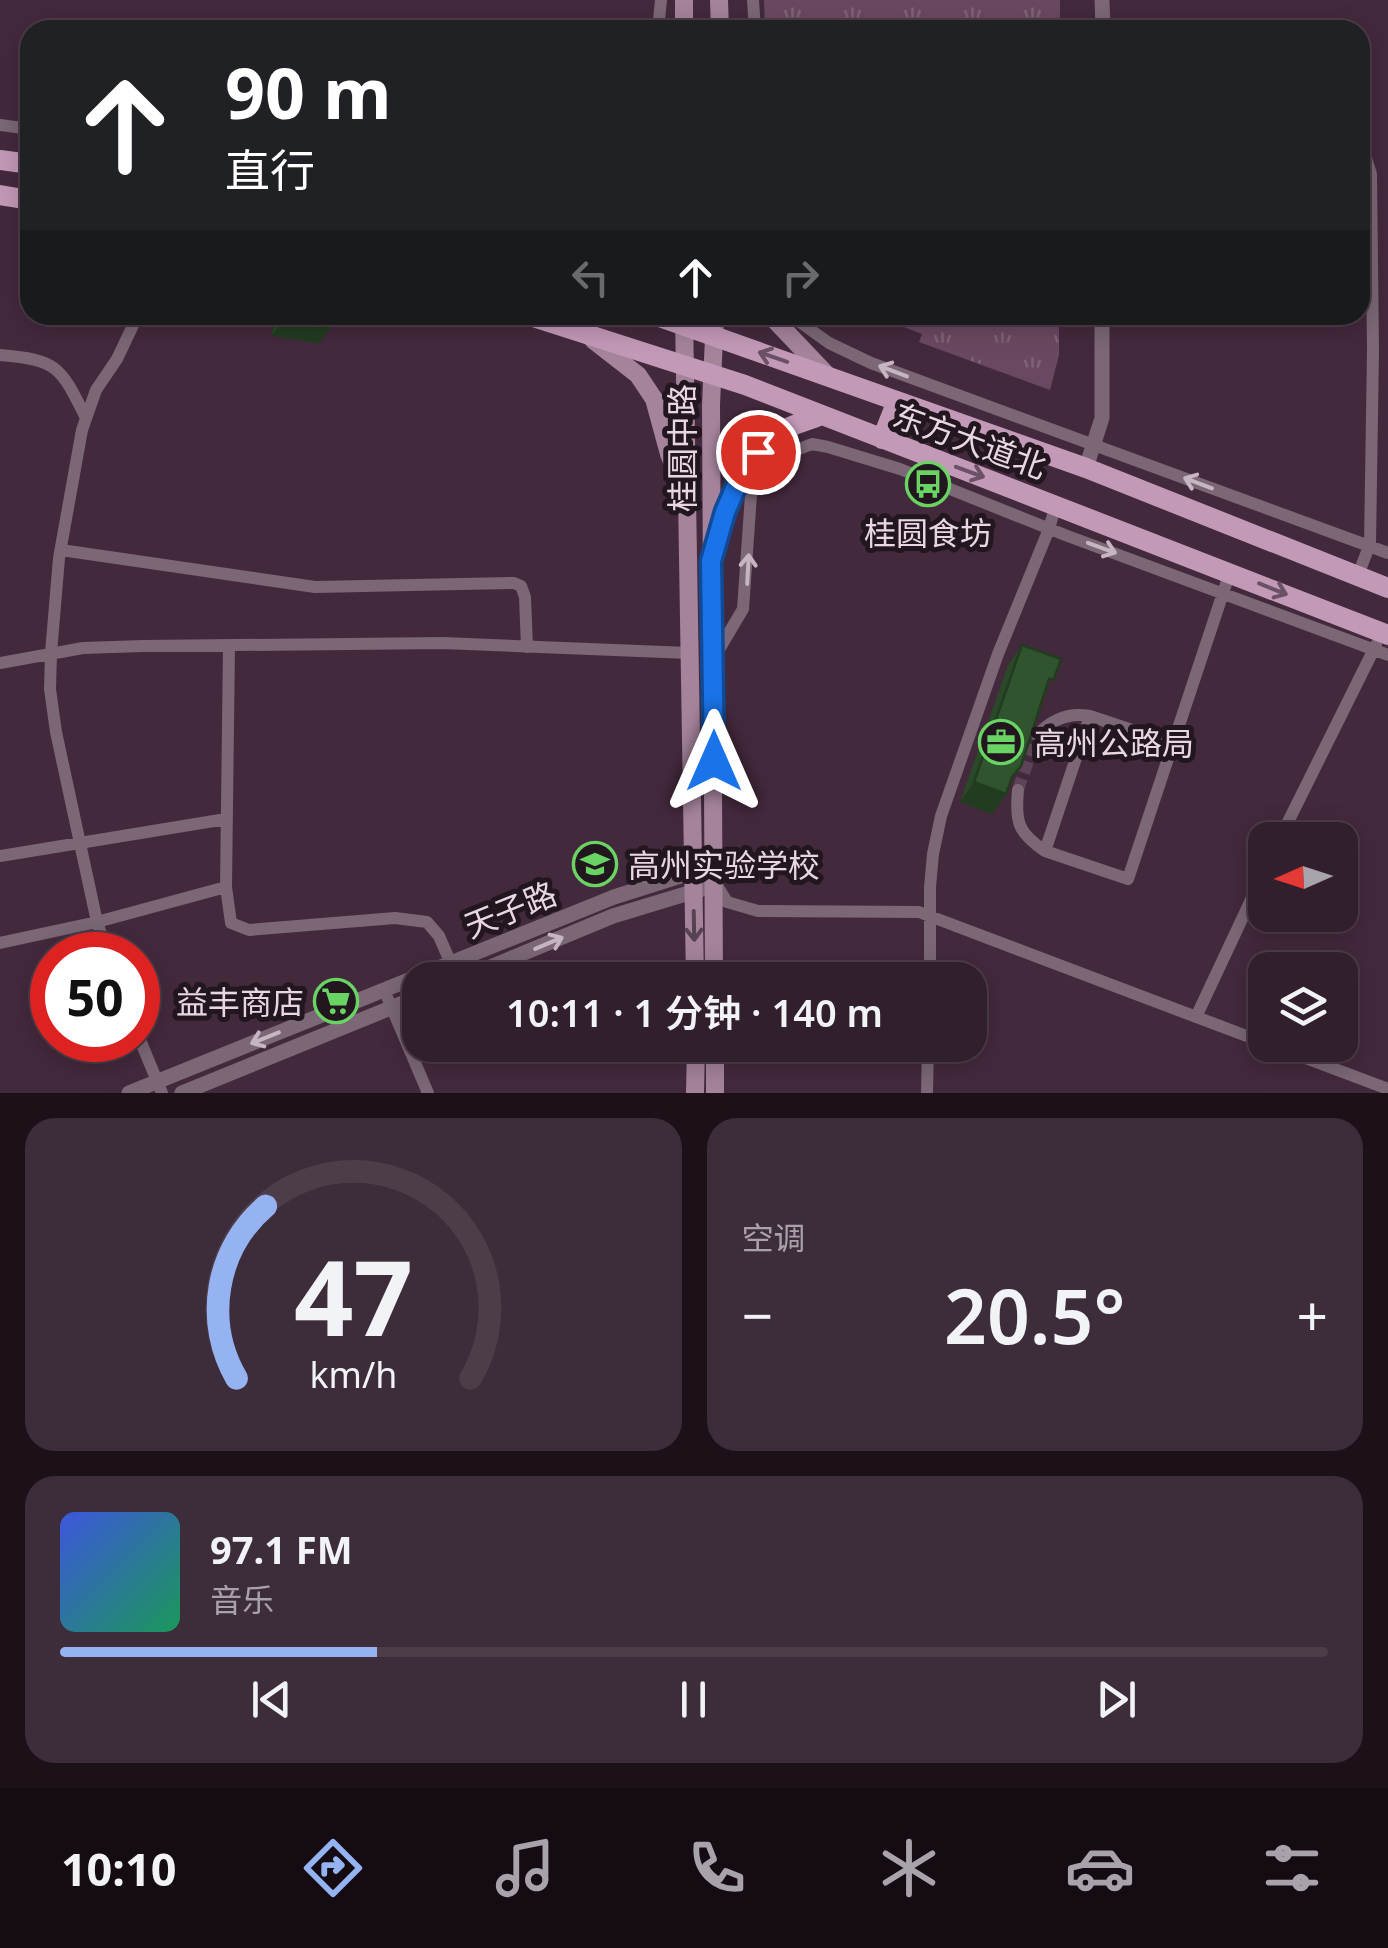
<!DOCTYPE html>
<html lang="zh">
<head>
<meta charset="utf-8">
<style>
  :root { --surface:#321f2d; --page:#3d2c39; --text:#f1f3f6; --muted:#a8a2aa; --line:#4d3d49; --accent:#95b2f1 }
  body { margin:0; font-family:"Noto Sans","Noto Sans SC",sans-serif; background:var(--page); color:var(--text); height:100vh; display:flex; flex-direction:column; font-size:38px; white-space:nowrap }
  * { box-sizing:border-box; margin:0 }
  p { font-size:32px; color:var(--muted) }
  .icon { flex:none; width:55px; height:55px; fill:none; stroke:currentColor; stroke-width:2; stroke-linecap:round; stroke-linejoin:round }
  .map { position:relative; height:1093px; overflow:hidden }
  .sheet { display:flex; flex-direction:column; gap:25px; padding:25px; background:#1c1119; flex:1 }
  .sheet>* { flex:none }
  .top-card { position:absolute; left:20px; top:20px; width:1350px; height:305px; border-radius:30px; box-shadow:0 5px 25px #0003,0 0 0 2px var(--line); background:#202124; color:#fff; overflow:hidden }
  .needle { width:65px; rotate:267deg }
  .controls { position:absolute; left:1248px; top:822px; display:grid; gap:20px }
  .controls a { display:grid; place-items:center; width:110px; height:110px; border-radius:20px; background:var(--surface); box-shadow:0 5px 25px #0003,0 0 0 2px var(--line); font-size:50px }
  .speed { position:absolute; left:30px; top:932px; display:flex; gap:20px; font-size:50px; font-weight:700; text-align:center }
  .speed>* { display:grid; place-content:center; width:130px; height:130px; border-radius:50%; background:var(--surface); box-shadow:0 5px 25px #0003,0 0 0 2px var(--line); line-height:1 }
  .speed .limit { border:15px solid #d22; background:#fff; color:#111 }
  .pin { position:absolute; display:grid; place-items:center; width:85px; height:85px; color:#fff; margin:-42px; border:5px solid #fff; border-radius:50%; box-shadow:0 2px 10px #0007 }
  .me { position:absolute; width:110px; margin:-55px; rotate:0deg; stroke-linejoin:round; filter:drop-shadow(0 0 8px #0008) }
  .turn { display:flex; align-items:center; gap:35px; height:210px; padding:0 40px; font-size:45px }
  .turn .icon { width:130px; height:130px; stroke-width:2.5 }
  .turn b { display:block; font-size:70px; line-height:85px }
  .lanes { display:flex; align-items:center; height:95px; padding:0 40px; background:#0003; justify-content:center; gap:50px; direction:ltr }
  .lanes .off { opacity:.35 }
  .big { font-size:75px; font-weight:600; line-height:1.1 }
  .sheet .widget { flex:1; display:flex; flex-direction:column; justify-content:center; gap:15px; min-width:0; padding:0 35px; border-radius:30px; background:var(--page) }
  .sheet .dial { align-items:center; gap:0 }
  .dial svg { height:260px; overflow:visible; fill:none; stroke:var(--line); stroke-width:7; stroke-linecap:round; text-anchor:middle }
  .dial text { fill:var(--text); stroke:none }
  .song { display:flex; align-items:center; gap:30px }
  .cover { width:120px; height:120px; border-radius:15px; background:linear-gradient(135deg,hsl(230 70% 55%),hsl(150 70% 35%)) }
  .played { height:10px; border-radius:5px; background:linear-gradient(90deg,var(--accent) 25%,var(--line) 25%) }
  .keys { display:flex; justify-content:space-around; direction:ltr }
  .heat { display:flex; justify-content:space-between; align-items:center; font-size:55px; direction:ltr }
  .sheet .tiles { flex:1; display:grid; gap:25px; grid-template-columns:1fr 1fr }
  .widget:last-child { grid-column:span 2 }
  .trip { position:absolute; left:402px; top:962px; width:585px; height:100px; border-radius:30px; background:var(--surface); box-shadow:0 5px 25px #0003,0 0 0 2px var(--line); font-weight:600; line-height:100px; text-align:center }
  .menu { display:flex; height:160px; justify-content:space-around; align-items:center; background:#140c12; color:var(--muted) }
  .menu .icon { width:70px; height:70px }
  .menu .current { color:var(--accent) }
  .menu b { font-size:45px; color:var(--text) }
  .map>svg:first-child { display:block }
  .grass { fill:url(#grass-tufts) }
  .lines { fill:none; stroke-linecap:round; stroke-linejoin:round }
  .minor-tunnel { stroke:#5c4355; stroke-width:12; stroke-dasharray:12 6; stroke-linecap:butt }
  .minor { stroke:#7b6776; stroke-width:12 }
  .tertiary { stroke:#7b6776; stroke-width:15 }
  .secondary { stroke:#a4839b; stroke-width:18 }
  .primary { stroke:#c399b8; stroke-width:20 }
  .wall { fill:#294928 }
  .shaded-wall { fill:#223c20 }
  .building { fill:#30552e; stroke:#223c20; stroke-width:2.5 }
  .oneway { stroke:#6a5164 }
  .oneway2 { stroke:#c7b5c2 }
  .oneway3 { stroke:#564251 }
  .route-casing { stroke:#114b97; stroke-width:25 }
  .route { stroke:#1a73e8; stroke-width:18 }
  .labels { text-anchor:middle; dominant-baseline:central; stroke-width:10; stroke-linejoin:round; paint-order:stroke }
  .street-label { font-size:32px; fill:#e8d7e3; stroke:#22161f }
  .poi-label { font-size:32px; fill:#e8d7e3; stroke:#22161f; text-anchor:start }
</style>
</head>
<body>
<div class="map">
<svg width="1388" height="1093" viewBox="0 0 1388 1093">
  <defs>
    <pattern id="grass-tufts" width="24" height="20" patternUnits="userSpaceOnUse" patternTransform="scale(2.5)"><rect width="24" height="20" fill="#6b4861"/><path d="M3 7l-1-3M5 7V3M7 7l1-3M15 17l-1-3M17 17v-4M19 17l1-3" fill="none" stroke="#806278"/></pattern>
  </defs>
  <rect width="100%" height="100%" fill="#43293c"/>
  <!-- grass -->
  <path class="grass" d="M 764,0 L 1060,0 L 1060,30 L 765,30 Z
    M 873,315 L 1059,315 L 1059,355 L 1050,390 L 919,342 L 922,334 Z"/>
  <g class="lines">
    <!-- minor-tunnel -->
    <path class="minor-tunnel" d="M 1018,790 L 1037,735"/>
    <!-- minor -->
    <path class="minor" d="M 753,0 L 755,30
      M 658,30 L 661,0
      M 0,125 L 30,129
      M 790,315 L 829,343 L 871,363 L 1388,553
      M 0,355 C 58,360 60,366 86,418
      M 61,550 L 315,587 L 514,583 L 521,586 L 525,597 L 527,647
      M 1358,575 L 1370,544 L 1373,350 L 1371,174 L 1360,139
      M 229,646 L 226,887 L 231,923 L 249,930 L 395,918 L 427,922 L 439,936 L 458,980
      M 714,658 L 743,609 L 751,495 L 757,481 L 784,455 L 812,444 L 828,447 L 900,469 L 1065,535 L 1388,655
      M 0,663 L 83,648 L 143,646 L 443,643 L 689,653
      M 1037,735 C 1052,719 1069,712 1090,716
      M 1171,743 L 1090,716 L 1045,851 L 1128,879 L 1226,584
      M 1018,790 C 1015,822 1018,833 1045,851
      M 1279,840 L 1376,645
      M 0,856 L 226,819
      M 716,884 L 727,902 L 758,911 L 919,912 L 1265,1043
      M 0,943 L 97,922 L 226,887
      M 108,955 L 97,922 L 56,732 L 50,689 L 51,653 L 59,558 L 82,430 L 96,390 L 117,359 L 138,315
      M 930,980 L 930,887 L 933,854 L 941,816 L 998,654 L 1049,529 L 1056,504
      M 388,999 L 428,1093
      M 1196,1017 L 1265,870
      M 138,1035 L 162,1093
      M 1271,1045 L 1388,1089
      M 927,1093 L 928,1045"/>
    <!-- tertiary -->
    <path class="tertiary" d="M 1102,0 L 1103,30
      M 1086,468 L 1102,418 L 1102,315
      M 129,1093 L 614,897 L 693,872 L 714,881 L 702,889 L 613,916 L 459,980
      M 182,1093 L 420,996"/>
    <!-- secondary -->
    <path class="secondary" d="M 684,0 L 684,30
      M 719,0 L 720,30
      M 684,315 C 686,536 691,758 695,980
      M 770,315 L 828,376
      M 593,340 L 638,375 L 654,399 L 669,454 L 683,488
      M 714,980 L 711,405 L 715,315
      M 715,1045 L 715,1093
      M 695,1093 L 696,1045"/>
    <!-- primary -->
    <path class="primary" d="M 0,160 L 30,164
      M 0,195 L 30,200
      M 527,315 L 745,385 L 1388,635
      M 654,315 L 1086,468 L 1388,588
      M 882,439 L 897,401
      M 711,561 C 725,514 737,459 782,431 C 793,424 807,421 819,416"/>
  </g>
  <!-- wall -->
  <path class="wall" d="M 275,315 L 331,315 L 319,343 L 272,336 Z
    M 1022,645 L 1044,693 L 1006,794 L 992,814 L 960,802 L 1008,665 Z"/>
  <!-- shaded-wall -->
  <path class="shaded-wall" d="M 283,321 L 330,328 L 319,343 L 272,336 Z
    M 974,782 L 1006,794 L 992,814 L 960,802 Z"/>
  <!-- building -->
  <path class="building" d="M 284,315 L 331,315 L 330,328 L 283,321 Z
    M 1022,645 L 1061,659 L 1054,679 L 1049,679 L 1021,766 L 1012,777 L 1006,794 L 974,782 Z"/>
  <!-- one-way arrows -->
  <defs><path id="oneway-shaft" d="M-6 0H5M1.5-3L5.5 0L1.5 3" fill="none" stroke-width="1.6" stroke-linecap="round" stroke-linejoin="round" transform="scale(2.5)"/></defs>
  <g class="oneway">
    <use href="#oneway-shaft" transform="translate(773 357) rotate(-161)"/>
    <use href="#oneway-shaft" transform="translate(970 472) rotate(20)"/>
    <use href="#oneway-shaft" transform="translate(1273 589) rotate(22)"/>
  </g>
  <g class="oneway2">
    <use href="#oneway-shaft" transform="translate(893 371) rotate(-159)"/>
    <use href="#oneway-shaft" transform="translate(1198 483) rotate(-159)"/>
    <use href="#oneway-shaft" transform="translate(1102 548) rotate(20)"/>
    <use href="#oneway-shaft" transform="translate(748 569) rotate(-87)"/>
    <use href="#oneway-shaft" transform="translate(549 943) rotate(-23)"/>
    <use href="#oneway-shaft" transform="translate(265 1038) rotate(158)"/>
  </g>
  <use class="oneway3" href="#oneway-shaft" transform="translate(694 926) rotate(89)"/>
  <g class="lines">
    <defs>
      <path id="route" d="M 714,761 L 711,561 L 725,512 L 741,475 L 758,452"/>
    </defs>
    <!-- route casing -->
    <use href="#route" class="route-casing"/>
    <!-- route -->
    <use href="#route" class="route"/>
  </g>
  <!-- icons -->
  <defs>
    <symbol id="bus-ring" viewBox="-11 -11 22 22"><circle r="9.5" fill="#22161f" stroke="#69d464" stroke-width="1.5"/><path d="M-5-6H5V4H4V6H2V4H-2V6H-4V4H-5ZM-3.5-4V0h7V-4ZM-3.5 1.2v1.5H-2V1.2ZM2 1.2v1.5H3.5V1.2Z" fill="#69d464"/></symbol>
    <symbol id="office-ring" viewBox="-11 -11 22 22"><circle r="9.5" fill="#22161f" stroke="#69d464" stroke-width="1.5"/><path d="M-6-3h4V-5.5h4V-3h4V5H-6ZM-1-4.5V-3h2v-1.5ZM-6 0V1H6V0Z" fill="#69d464"/></symbol>
    <symbol id="school-ring" viewBox="-11 -11 22 22"><circle r="9.5" fill="#22161f" stroke="#69d464" stroke-width="1.5"/><path d="M0-5L7-2L0 1L-7-2ZM-4 1L0 2.5L4 1V4Q0 6-4 4Z" fill="#69d464"/></symbol>
    <symbol id="supermarket-ring" viewBox="-11 -11 22 22"><circle r="9.5" fill="#22161f" stroke="#69d464" stroke-width="1.5"/><path d="M-6-5.5h2.5l.6 2H6L4.5 2H-2.5L-4.4-4H-6ZM-1.5 3.2a1.3 1.3 0 1 0 .1 0ZM3 3.2a1.3 1.3 0 1 0 .1 0Z" fill="#69d464"/></symbol>
  </defs>
  <g fill-rule="evenodd">
    <use href="#bus-ring" x="903" y="459" width="50" height="50"/>
    <use href="#office-ring" x="976" y="717" width="50" height="50"/>
    <use href="#school-ring" x="570" y="839" width="50" height="50"/>
    <use href="#supermarket-ring" x="311" y="976" width="50" height="50"/>
  </g>
  <g class="labels">
    <!-- street labels -->
    <g class="street-label">
      <text transform="translate(970 440) rotate(20)">东方大道北</text>
      <text transform="translate(681 448) rotate(-90)">桂圆中路</text>
      <text transform="translate(510 909) rotate(-22)">天子路</text>
    </g>
    <!-- poi labels -->
    <g class="poi-label">
      <text x="928" y="532" text-anchor="middle">桂圆食坊</text>
      <text x="1034" y="742">高州公路局</text>
      <text x="628" y="864">高州实验学校</text>
      <text x="304" y="1001" text-anchor="end">益丰商店</text>
    </g>
  </g>
</svg>
<div class="controls">
<a><svg class="needle" viewBox="-14 -14 28 28"><path d="M0-13l5 13h-10z" fill="#e53935"/><path d="M0 13l5-13h-10z" fill="#a8a2aa"/></svg></a>
<a><svg class="icon" aria-label="layers" viewBox="0 0 24 24"><path d="M12 4l9 5-9 5-9-5zM3 14l9 5 9-5"/></svg></a>
</div>
<div class="speed"><div class="limit">50</div></div>
<div class="pin" style="left:758px;top:452px;background:#d93025"><svg class="icon" aria-label="arrive" viewBox="0 0 24 24"><path d="M6 21V4h12l-3 4 3 4H6"/></svg></div>
<svg class="me" style="left:714px;top:761px" viewBox="-20 -20 40 40"><path d="M0-17L14 15 0 8-14 15z" fill="#1a73e8" stroke="#fff" stroke-width="4"/></svg>
<div class="trip">10:11 · 1 分钟 · 140 m</div>
<div class="top-card">
<div class="turn"><svg class="icon" aria-label="ahead" viewBox="0 0 24 24"><path d="M12 20V5M6 11l6-6 6 6"/></svg><div><b>90 m</b>直行</div></div>
<div class="lanes"><svg class="icon off" aria-label="left" viewBox="0 0 24 24"><path d="M17 20v-9H6M10 6l-5 5 5 5"/></svg><svg class="icon" aria-label="ahead" viewBox="0 0 24 24"><path d="M12 20V5M6 11l6-6 6 6"/></svg><svg class="icon off" aria-label="right" viewBox="0 0 24 24"><path d="M7 20v-9h11M14 6l5 5-5 5"/></svg></div>
</div>
</div>
<section class="sheet">
<div class="tiles">
<div class="widget dial"><svg viewBox="0 0 100 80">
<path d="M14 69A42 42 0 1 1 86 69"/>
<path d="M14 69A42 42 0 0 1 23 16" stroke="#95b2f1"/>
<text x="50" y="56" font-size="32" font-weight="700">47</text>
<text x="50" y="72" font-size="11">km/h</text>
</svg></div>
<div class="widget"><p>空调</p>
<div class="heat"><a>−</a><b class="big">20.5°</b><a>+</a></div>
</div>
<div class="widget">
<div class="song"><i class="cover"></i><div><b>97.1 FM</b><p>音乐</p></div></div>
<div class="played"></div>
<div class="keys"><svg class="icon" aria-label="previous" viewBox="0 0 24 24"><path d="M18 5L8 12l10 7zM5 5v14"/></svg><svg class="icon" aria-label="pause" viewBox="0 0 24 24"><path d="M8 5v14M16 5v14"/></svg><svg class="icon" aria-label="next" viewBox="0 0 24 24"><path d="M6 5l10 7-10 7zM19 5v14"/></svg></div>
</div>
</div>
</section>
<nav class="menu">
<b>10:10</b>
<svg class="icon current" aria-label="directions" viewBox="0 0 24 24"><path d="M12 3l9 9-9 9-9-9zM9 14v-3h6M13 9l2 2-2 2"/></svg>
<svg class="icon" aria-label="music" viewBox="0 0 24 24"><path d="M9 18V5l10-2v13"/><circle cx="6" cy="18" r="3"/><circle cx="16" cy="16" r="3"/></svg>
<svg class="icon" aria-label="phone" viewBox="0 0 24 24"><path d="M5 4h4l2 5-3 2q2 4 5 5l2-3 5 2v4C11 20 4 13 5 4z"/></svg>
<svg class="icon" aria-label="climate" viewBox="0 0 24 24"><path d="M12 3v18M4 7l16 10M4 17L20 7"/></svg>
<svg class="icon" aria-label="car" viewBox="0 0 24 24"><path d="M5 17H2v-5l4-1 3-4h7l3 4 3 1v5h-3M9 17h6M6 11h13"/><circle cx="7" cy="17" r="2"/><circle cx="17" cy="17" r="2"/></svg>
<svg class="icon" aria-label="filters" viewBox="0 0 24 24"><path d="M4 7h16M4 17h16"/><circle cx="9" cy="7" r="2"/><circle cx="15" cy="17" r="2"/></svg>
</nav>
</body>
</html>
